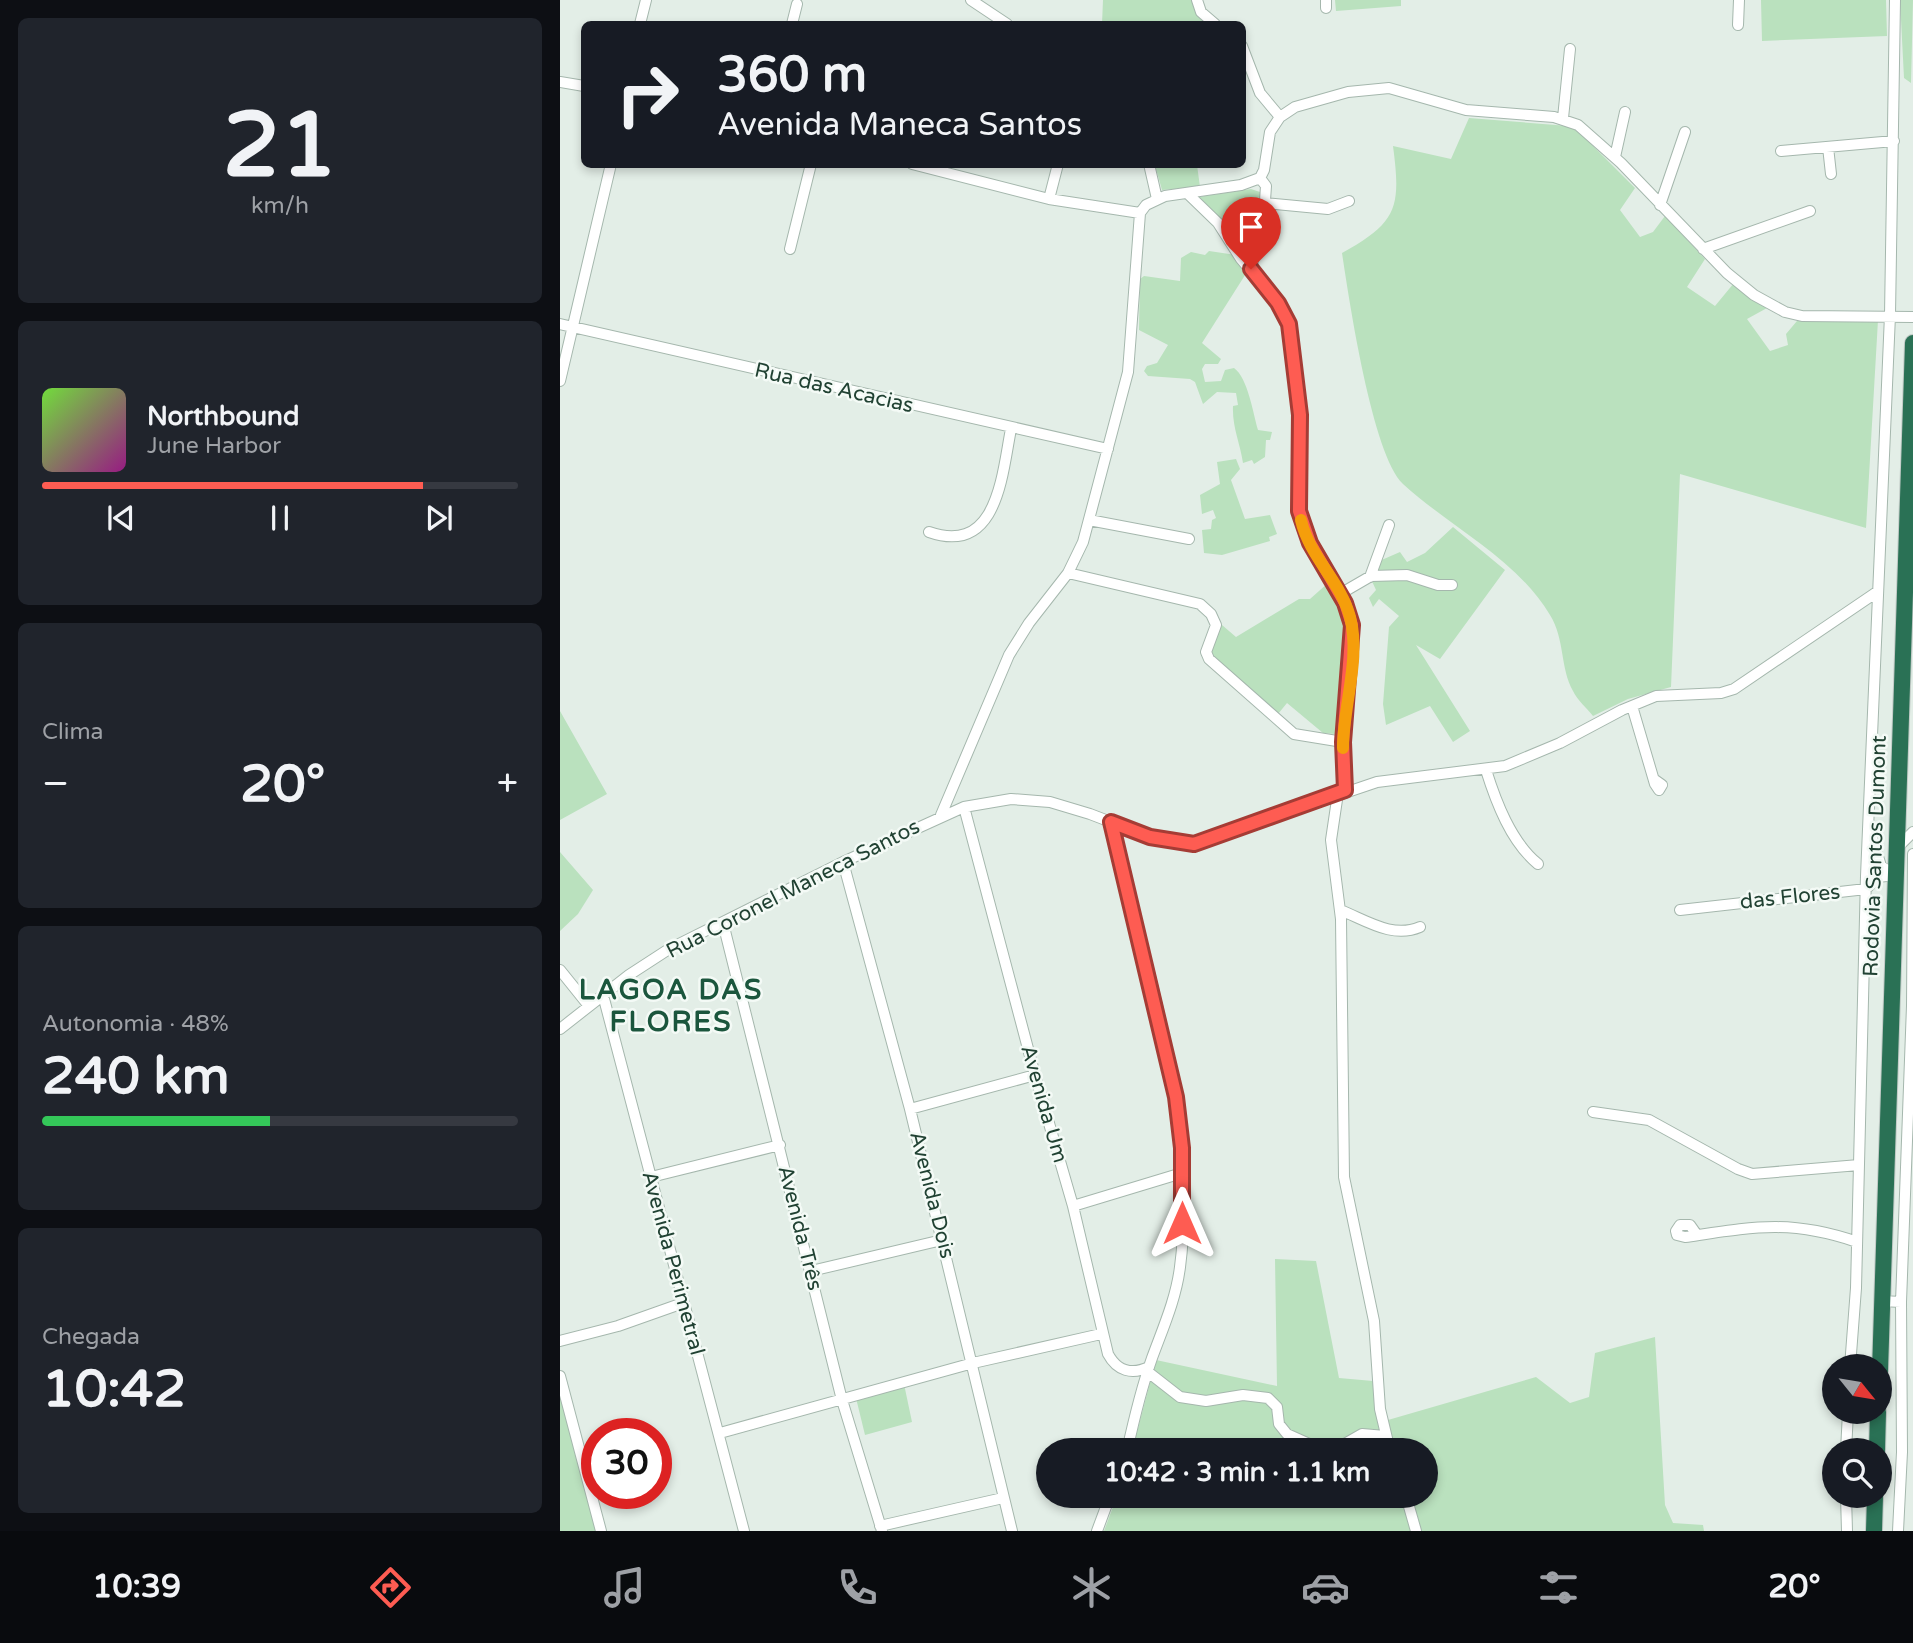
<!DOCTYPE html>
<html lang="pt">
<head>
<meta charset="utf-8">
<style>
  :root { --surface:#171b24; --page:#20242c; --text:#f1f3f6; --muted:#9ea1a6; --line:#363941; --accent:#fe5c52 }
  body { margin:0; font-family:"Varela Round",sans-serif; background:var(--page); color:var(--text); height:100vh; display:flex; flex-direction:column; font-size:26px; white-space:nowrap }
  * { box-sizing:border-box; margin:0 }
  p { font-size:23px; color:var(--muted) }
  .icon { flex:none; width:38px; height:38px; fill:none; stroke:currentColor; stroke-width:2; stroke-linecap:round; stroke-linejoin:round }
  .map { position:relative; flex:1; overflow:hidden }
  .panel { display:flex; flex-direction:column; gap:18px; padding:18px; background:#0d0f14; width:560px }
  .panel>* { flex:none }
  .banner { position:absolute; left:21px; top:21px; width:665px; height:147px; border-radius:10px; box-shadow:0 4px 10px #0003; background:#171b24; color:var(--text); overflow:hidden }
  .needle { width:46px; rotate:120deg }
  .tools { position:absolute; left:1262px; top:1354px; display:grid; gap:14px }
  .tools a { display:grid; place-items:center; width:70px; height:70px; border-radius:50%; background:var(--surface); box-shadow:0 4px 10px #0003; font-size:35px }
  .speed { position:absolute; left:21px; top:1418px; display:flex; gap:14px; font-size:35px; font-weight:700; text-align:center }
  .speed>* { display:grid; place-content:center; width:91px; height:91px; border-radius:50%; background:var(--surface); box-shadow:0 4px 10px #0003; line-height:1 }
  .speed .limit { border:10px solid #d22; background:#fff; color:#111 }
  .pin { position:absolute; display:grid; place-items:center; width:60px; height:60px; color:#fff; margin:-72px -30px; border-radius:50% 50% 50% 0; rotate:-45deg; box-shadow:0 0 7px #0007 }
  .pin .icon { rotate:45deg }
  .me { position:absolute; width:77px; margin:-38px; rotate:0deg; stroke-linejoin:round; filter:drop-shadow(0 0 5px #0008) }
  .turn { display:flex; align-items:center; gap:24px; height:147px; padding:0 21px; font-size:32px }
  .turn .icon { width:91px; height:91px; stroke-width:2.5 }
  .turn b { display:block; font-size:49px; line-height:60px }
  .big { font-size:52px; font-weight:800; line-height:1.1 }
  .panel .widget { flex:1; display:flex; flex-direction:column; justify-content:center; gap:10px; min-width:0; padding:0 24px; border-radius:10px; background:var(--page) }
  .panel .dial { align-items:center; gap:0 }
  .dial b { font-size:91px; line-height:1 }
  .song { display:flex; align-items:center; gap:21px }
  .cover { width:84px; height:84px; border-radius:10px; background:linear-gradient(135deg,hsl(100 70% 55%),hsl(310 70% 35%)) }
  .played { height:7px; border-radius:4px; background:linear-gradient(90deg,var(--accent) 80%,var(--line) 80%) }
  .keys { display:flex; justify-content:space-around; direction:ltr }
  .heat { display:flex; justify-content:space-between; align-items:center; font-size:38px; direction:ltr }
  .charge { height:10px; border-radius:5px; background:linear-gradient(90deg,#34c759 48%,var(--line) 0) }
  .trip { position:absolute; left:476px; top:1438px; width:402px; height:70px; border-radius:35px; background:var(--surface); box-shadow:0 4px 10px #0003; font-weight:800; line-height:70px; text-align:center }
  .dock { display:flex; height:112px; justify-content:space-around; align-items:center; background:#090b0e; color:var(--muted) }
  .dock .icon { width:49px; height:49px }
  .dock .current { color:var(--accent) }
  .dock b { font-size:32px; color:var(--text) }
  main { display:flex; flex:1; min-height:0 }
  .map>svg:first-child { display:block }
  .green { fill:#bae1be }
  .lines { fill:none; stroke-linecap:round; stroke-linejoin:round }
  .minor-casing { stroke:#a5b7ad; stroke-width:12 }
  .highway-casing { stroke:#c1cac6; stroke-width:18 }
  .minor { stroke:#fff; stroke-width:10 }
  .highway { stroke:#2a7155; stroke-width:16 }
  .route-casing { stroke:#a53c35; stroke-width:18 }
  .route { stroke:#fe5c52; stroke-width:12 }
  .slow { stroke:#f59e0b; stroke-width:12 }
  .labels { text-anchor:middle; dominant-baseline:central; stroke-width:5; stroke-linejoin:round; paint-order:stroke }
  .street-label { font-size:21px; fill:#214233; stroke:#f4faf6 }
  .district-label { font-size:28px; font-weight:bold; letter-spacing:2px; fill:#1b563d; stroke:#f4faf6 }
</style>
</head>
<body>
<main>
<section class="panel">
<div class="widget dial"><b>21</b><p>km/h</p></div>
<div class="widget">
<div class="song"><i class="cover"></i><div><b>Northbound</b><p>June Harbor</p></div></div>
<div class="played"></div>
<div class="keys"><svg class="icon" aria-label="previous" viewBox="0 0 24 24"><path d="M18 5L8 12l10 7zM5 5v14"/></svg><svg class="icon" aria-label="pause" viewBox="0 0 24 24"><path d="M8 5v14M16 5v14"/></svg><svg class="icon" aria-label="next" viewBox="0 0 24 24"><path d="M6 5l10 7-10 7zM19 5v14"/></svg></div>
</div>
<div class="widget"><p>Clima</p>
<div class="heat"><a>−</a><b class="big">20°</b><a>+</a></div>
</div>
<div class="widget"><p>Autonomia · 48%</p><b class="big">240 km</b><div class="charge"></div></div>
<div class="widget"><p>Chegada</p><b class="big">10:42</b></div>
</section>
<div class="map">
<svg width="1353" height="1531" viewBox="0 0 1353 1531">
  <rect width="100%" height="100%" fill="#e3eee7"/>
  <!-- green -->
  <path class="green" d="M 543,0 L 632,0 L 638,16 L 649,24 L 542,24 Z
    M 775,0 L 841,0 L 841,6 L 776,11 Z
    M 1201,0 L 1326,0 L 1327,36 L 1202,41 Z
    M 1340,0 L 1353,0 L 1351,83 L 1344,78 Z
    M 909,118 L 1008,126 L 1020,133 L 1075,188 L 1060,210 L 1080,237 L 1093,232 L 1105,216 L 1145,259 L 1127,287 L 1155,306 L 1174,283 L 1207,308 L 1187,319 L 1210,351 L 1228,345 L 1226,334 L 1237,321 L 1318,320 L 1306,528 L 1120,474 L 1111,687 L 1068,699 L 1033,716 C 1027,708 1017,700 1013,691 C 1000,668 1005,639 990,615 C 957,559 890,527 843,484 C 812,454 789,299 782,253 C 838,222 841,207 833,146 L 891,159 Z
    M 595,165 L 637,165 L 640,187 L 602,190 Z
    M 691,189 L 700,192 L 702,199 L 687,255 L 638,197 Z
    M 649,251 L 676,255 L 687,272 L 642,343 L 661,359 L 658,364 L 645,364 L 642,369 L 645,382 L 661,381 L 665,370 L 674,368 C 688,378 693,413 698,430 L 712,432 L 710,440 L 706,440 L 705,457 L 694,464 L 692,460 L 683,463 C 680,443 672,427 673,406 L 678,405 L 676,393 L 657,392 L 643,404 L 635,382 L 630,379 L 588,376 L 584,371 L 587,366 L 597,363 L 608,345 L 579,330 L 580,279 L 584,276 L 620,281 L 621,258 L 631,252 L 645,255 Z
    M 676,459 L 680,469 L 671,480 L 685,519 L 710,515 L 717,534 L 709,537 L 710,541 L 662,555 L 644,553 L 642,530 L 651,529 L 652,520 L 656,518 L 653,510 L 642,514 L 640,495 L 660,484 L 657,462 Z
    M 893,527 L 945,570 L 880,659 L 856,645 L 910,731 L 893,742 L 870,706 L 826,725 L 823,704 L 829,627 L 839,616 L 819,599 L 813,607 L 809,598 L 816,590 L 810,577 L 817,562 L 840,552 L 847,562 L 865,553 Z
    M 768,583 L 782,606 L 788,632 L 779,730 L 775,734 L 763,733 L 727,703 L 718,714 L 649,652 L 662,625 L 676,637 L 739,599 L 750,599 Z
    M 0,711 L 47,794 L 0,820 Z
    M 0,852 L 33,890 L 18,914 L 0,931 Z
    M 715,1259 L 756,1261 L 779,1378 L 813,1381 L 828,1420 L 976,1377 L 1010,1403 L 1029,1397 L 1035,1353 L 1095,1337 L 1105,1505 L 1113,1523 L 1143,1525 L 1144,1531 L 544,1531 L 557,1496 L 866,1496 L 866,1451 L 572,1451 L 596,1360 L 717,1386 Z
    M 0,1381 L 40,1531 L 0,1531 Z
    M 344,1384 L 352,1422 L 305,1435 L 296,1398 Z"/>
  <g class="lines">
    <defs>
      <path id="minor" d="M 411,0 L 447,24
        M 637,0 L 641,12 L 655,24
        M 766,0 L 766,8
        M 80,24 L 86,0
        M 232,24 L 237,4
        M 1178,25 L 1179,0
        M 682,46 L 700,93 L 720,117
        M 0,82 L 24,86
        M 1003,118 L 1010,49
        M 1268,147 L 1271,174
        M 1221,151 L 1334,141
        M 1055,157 L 1065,112
        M 352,164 L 489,199 L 580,213
        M 589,164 L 597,199
        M 627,193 L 658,223 L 681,259 L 718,303 L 729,324 L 740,415 L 739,511 L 750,543 L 785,603 L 792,625 L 783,742 L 785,790
        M 489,199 L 498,164
        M 705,203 L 768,209 L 789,201
        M 1100,205 L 1125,132
        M 230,249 L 251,164
        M 1143,249 L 1250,211
        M 691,269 L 704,215 L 706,186 L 700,178
        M 0,324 L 548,449
        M 0,381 L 51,164
        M 529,520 L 629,539
        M 369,532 C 438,556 442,474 451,429
        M 508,573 L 640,604 L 651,614 L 656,625 L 646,652 L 649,659 L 734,734 L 783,742
        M 810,577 L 829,525
        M 780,594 L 811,576 L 847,575 L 878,585 L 892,585
        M 1072,706 L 1095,784 L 1099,790 L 1102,785 L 1095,780
        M 926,770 C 936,802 951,842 978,864
        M 778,793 L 771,840 L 781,919 L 784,1177 L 814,1321 L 820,1409 L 830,1451
        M 404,807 L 475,1075 L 513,1206 L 548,1354 C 557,1371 572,1375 589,1367
        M 381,815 L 449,655 L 469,623 L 508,573 L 523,542 L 568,372 L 580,213 L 586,205 L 605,196 L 681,185 L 700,178 L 704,170 L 710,132 L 720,117 L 735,107 L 788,92 L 829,88 L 906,110 L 994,117 L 1018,125 L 1061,163 L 1167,273 L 1194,295 L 1225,312 L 1242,316 L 1353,317
        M 551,822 C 584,963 639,1120 620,1267 C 616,1299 603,1328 592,1358 C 581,1389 574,1419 567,1451
        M 1311,834 L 1321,866 L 1335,875
        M 1335,850 L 1353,832
        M 283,862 L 350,1109 L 452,1531
        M 780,910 C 806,920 832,939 860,927
        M 1120,910 L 1306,889 L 1318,877 L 1335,875
        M 163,923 L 282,1400 L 322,1531
        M 0,970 L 29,1006
        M 43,995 L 184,1531
        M 0,1029 L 69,975 L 109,949 L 283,862 L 404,807 L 451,799 L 490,802 L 530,814 L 590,837 L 634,844 L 817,782 L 945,766 L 1000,743 L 1062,710 L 1096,696 L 1161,693 L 1174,689 L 1317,592
        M 350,1109 L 475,1075
        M 1033,1112 L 1089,1120 L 1178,1169 L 1192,1174 L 1299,1165
        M 91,1177 L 220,1145
        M 513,1206 L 622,1173
        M 1137,1235 L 1130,1225 L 1120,1225 L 1116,1231 L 1117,1235 L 1125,1237 C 1193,1227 1230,1219 1297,1242
        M 251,1271 L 382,1240
        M 1322,1301 L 1341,1302 L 1342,1452 L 1338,1531
        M 1341,1302 L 1352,1006 L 1353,854
        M 0,1341 L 58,1326 L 123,1303
        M 1290,1367 L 1296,1288 L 1306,876 L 1330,315 L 1335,0
        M 588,1372 L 620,1397 L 646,1401 L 683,1395 L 708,1398 L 717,1407 L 719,1424 L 727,1434 L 756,1447 L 774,1450 L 802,1434 L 825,1436
        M 0,1376 L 41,1531
        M 160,1433 L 413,1363 L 541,1334
        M 1286,1451 L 1288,1412
        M 846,1496 L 856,1531
        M 1286,1496 L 1287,1531
        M 320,1526 L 443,1498
        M 537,1531 L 550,1496"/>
      <path id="highway" d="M 1320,1371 L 1353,343
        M 1317,1451 L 1318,1412
        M 1314,1531 L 1315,1496"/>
    </defs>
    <!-- minor casing -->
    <use href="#minor" class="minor-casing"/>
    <!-- highway casing -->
    <use href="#highway" class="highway-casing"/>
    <!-- minor -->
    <use href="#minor" class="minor"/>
    <!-- highway -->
    <use href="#highway" class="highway"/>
  </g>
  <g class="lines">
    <defs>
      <path id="route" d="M 622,1223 L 622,1148 L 616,1097 L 551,822 L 590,837 L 634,844 L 785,790 L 783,742 L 792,625 L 785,603 L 750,543 L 739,511 L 740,415 L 729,324 L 718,303 L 691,269"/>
    </defs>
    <!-- route casing -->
    <use href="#route" class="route-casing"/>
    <!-- route -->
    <use href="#route" class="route"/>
    <!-- slow -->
    <path class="slow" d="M 741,520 C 749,556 781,582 790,617 C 801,658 783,706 783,748"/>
  </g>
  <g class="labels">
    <!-- street labels -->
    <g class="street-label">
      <text transform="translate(274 388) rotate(13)">Rua das Acacias</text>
      <text transform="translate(1315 856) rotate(-88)">Rodovia Santos Dumont</text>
      <text transform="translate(233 889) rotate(-27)">Rua Coronel Maneca Santos</text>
      <text transform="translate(1230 897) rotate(-6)">das Flores</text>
      <text transform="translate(484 1104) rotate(74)">Avenida Um</text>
      <text transform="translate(372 1195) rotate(76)">Avenida Dois</text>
      <text transform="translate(240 1228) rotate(76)">Avenida Três</text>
      <text transform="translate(113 1263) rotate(75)">Avenida Perimetral</text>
    </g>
    <!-- district labels -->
    <g class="district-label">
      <text x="111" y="990">LAGOA DAS<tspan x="111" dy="32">FLORES</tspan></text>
    </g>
  </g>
</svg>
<div class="tools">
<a><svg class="needle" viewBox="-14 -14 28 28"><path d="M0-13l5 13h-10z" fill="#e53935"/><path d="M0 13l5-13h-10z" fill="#9ea1a6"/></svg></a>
<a><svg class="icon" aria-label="search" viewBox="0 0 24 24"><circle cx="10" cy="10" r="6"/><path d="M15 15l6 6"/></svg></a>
</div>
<div class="speed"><div class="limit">30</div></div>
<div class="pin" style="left:691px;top:269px;background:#d93025"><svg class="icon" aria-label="arrive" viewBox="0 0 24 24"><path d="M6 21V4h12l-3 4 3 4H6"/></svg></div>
<svg class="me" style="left:622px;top:1223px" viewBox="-20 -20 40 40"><path d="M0-17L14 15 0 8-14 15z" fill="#fe5c52" stroke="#fff" stroke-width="4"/></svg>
<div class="trip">10:42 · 3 min · 1.1 km</div>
<div class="banner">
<div class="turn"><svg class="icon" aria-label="right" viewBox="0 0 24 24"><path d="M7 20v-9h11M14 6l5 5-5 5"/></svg><div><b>360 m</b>Avenida Maneca Santos</div></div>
</div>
</div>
</main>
<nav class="dock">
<b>10:39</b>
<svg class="icon current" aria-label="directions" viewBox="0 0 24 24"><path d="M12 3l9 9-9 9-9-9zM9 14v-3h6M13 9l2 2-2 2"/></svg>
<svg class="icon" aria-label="music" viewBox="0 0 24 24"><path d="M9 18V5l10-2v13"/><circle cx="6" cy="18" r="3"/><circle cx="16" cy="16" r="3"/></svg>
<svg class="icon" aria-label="phone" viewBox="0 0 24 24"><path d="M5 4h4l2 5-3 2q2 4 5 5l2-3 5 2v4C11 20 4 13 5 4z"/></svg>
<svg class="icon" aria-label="climate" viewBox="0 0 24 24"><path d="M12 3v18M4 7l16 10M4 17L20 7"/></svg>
<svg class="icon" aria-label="car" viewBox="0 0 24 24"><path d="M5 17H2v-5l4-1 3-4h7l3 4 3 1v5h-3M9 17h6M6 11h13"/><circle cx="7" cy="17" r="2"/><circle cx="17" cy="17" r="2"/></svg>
<svg class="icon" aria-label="filters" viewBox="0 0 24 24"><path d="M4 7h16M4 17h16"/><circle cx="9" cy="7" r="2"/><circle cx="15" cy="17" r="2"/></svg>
<b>20°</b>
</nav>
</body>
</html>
